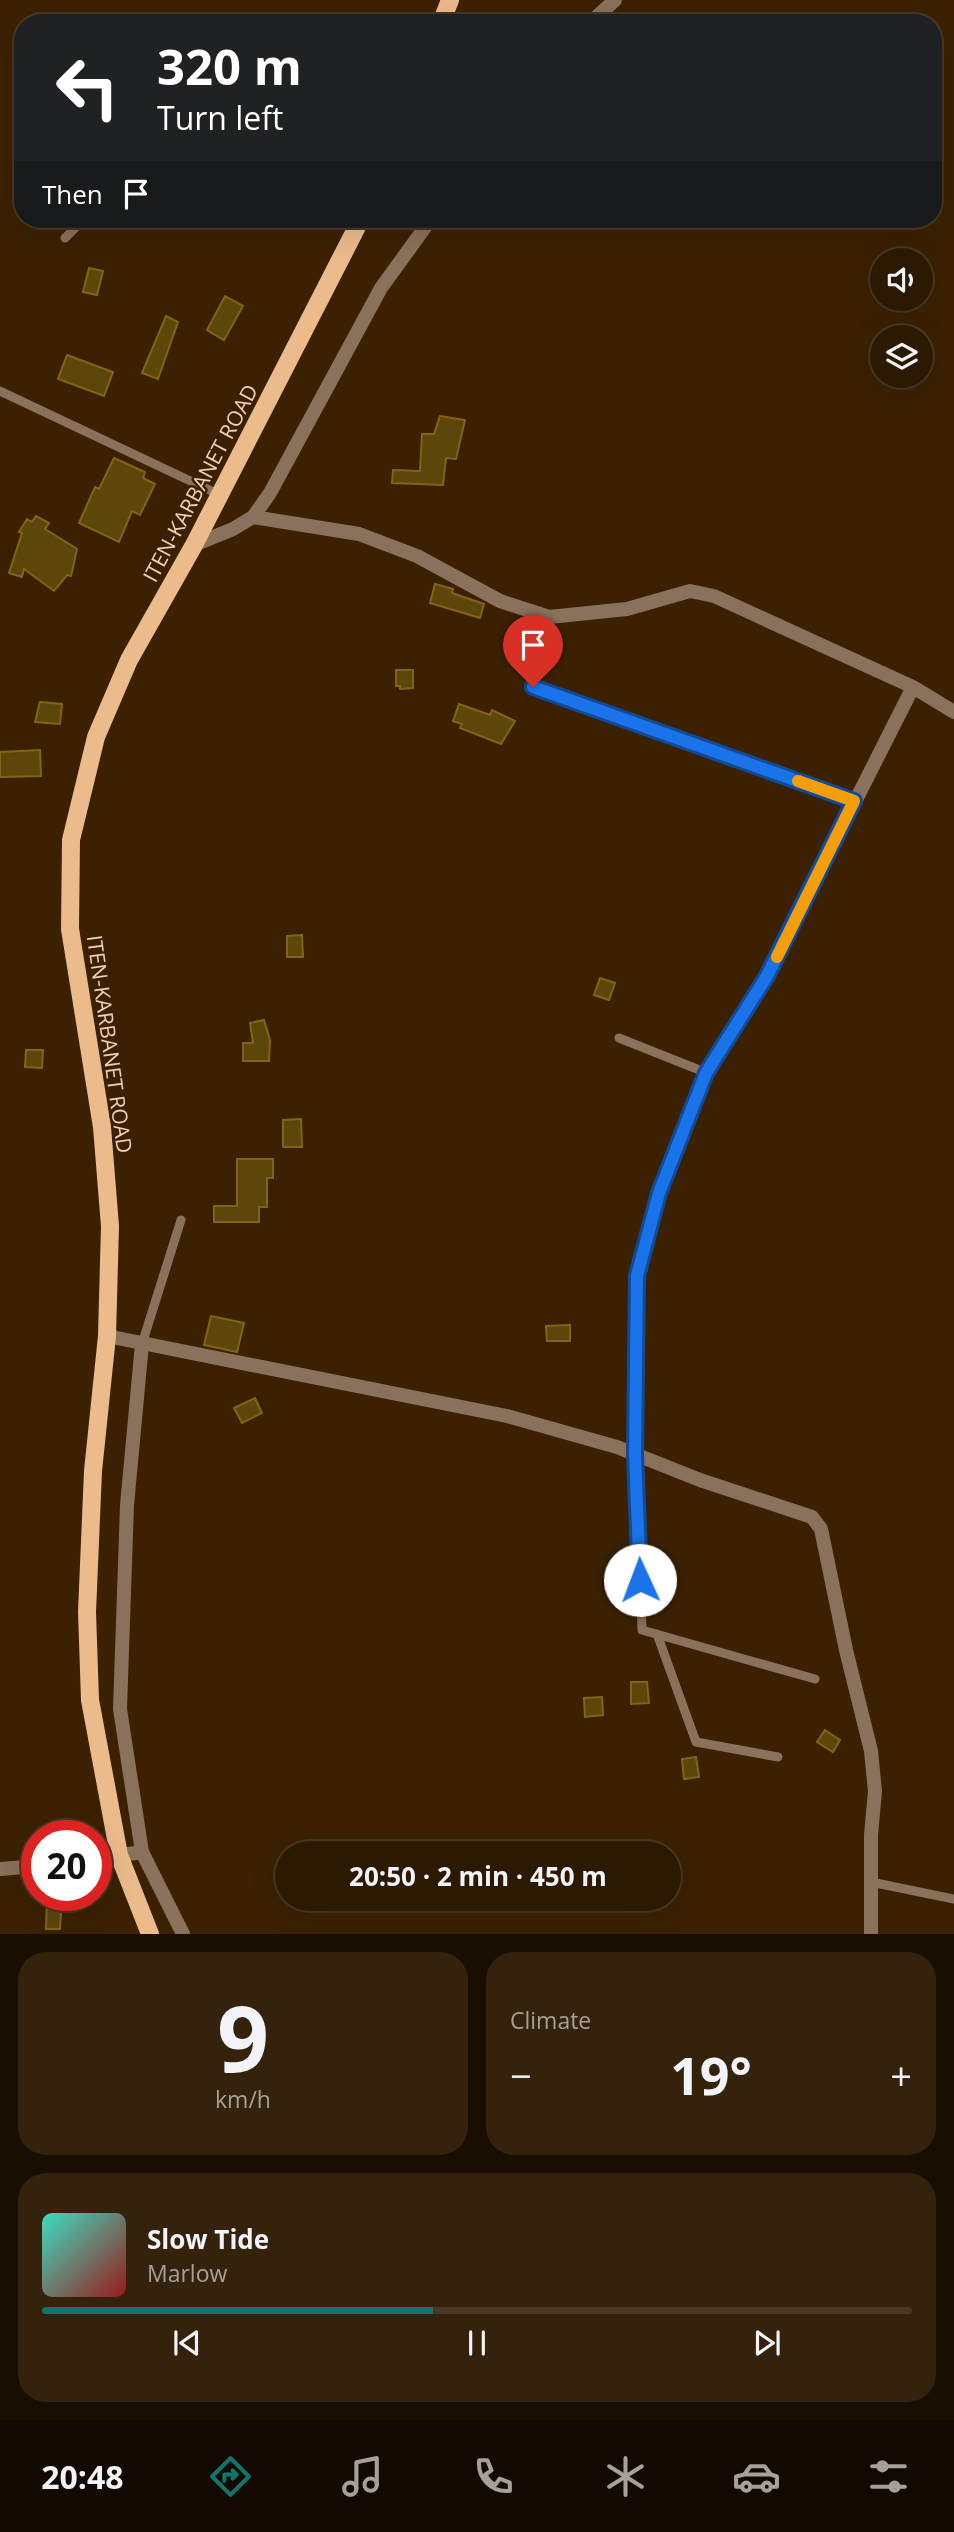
<!DOCTYPE html>
<html lang="en">
<head>
<meta charset="utf-8">
<style>
  :root { --surface:#2c1902; --page:#34220c; --text:#f1f3f6; --muted:#a6a099; --line:#483824; --accent:#0f766e }
  body { margin:0; font-family:"Open Sans",sans-serif; background:var(--page); color:var(--text); height:100vh; display:flex; flex-direction:column; font-size:26px; white-space:nowrap }
  * { box-sizing:border-box; margin:0 }
  p { font-size:23px; color:var(--muted) }
  .icon { flex:none; width:38px; height:38px; fill:none; stroke:currentColor; stroke-width:2; stroke-linecap:round; stroke-linejoin:round }
  .map { position:relative; height:1934px; overflow:hidden }
  .panel { display:flex; flex-direction:column; gap:18px; padding:18px; background:#180e01; flex:1 }
  .panel>* { flex:none }
  .top-card { position:absolute; left:14px; top:14px; width:928px; height:214px; border-radius:28px; box-shadow:0 7px 28px #0002,0 0 0 2px var(--line); background:#202124; color:#fff; overflow:hidden }
  .fabs { position:absolute; left:870px; top:248px; display:grid; gap:14px }
  .fabs a { display:grid; place-items:center; width:63px; height:63px; border-radius:50%; background:var(--surface); box-shadow:0 7px 28px #0002,0 0 0 2px var(--line); font-size:35px }
  .speed { position:absolute; left:21px; top:1820px; display:flex; gap:14px; font-size:35px; font-weight:700; text-align:center }
  .speed>* { display:grid; place-content:center; width:91px; height:91px; border-radius:50%; background:var(--surface); box-shadow:0 7px 28px #0002,0 0 0 2px var(--line); line-height:1 }
  .speed .limit { border:10px solid #d22; background:#fff; color:#111 }
  .pin { position:absolute; display:grid; place-items:center; width:60px; height:60px; color:#fff; margin:-72px -30px; border-radius:50% 50% 50% 0; rotate:-45deg; box-shadow:0 0 7px #0007 }
  .pin .icon { rotate:45deg }
  .me { position:absolute; width:77px; margin:-38px; rotate:358deg; stroke-linejoin:round; filter:drop-shadow(0 0 5px #0008) }
  .turn { display:flex; align-items:center; gap:24px; height:147px; padding:0 28px; font-size:32px }
  .turn .icon { width:91px; height:91px; stroke-width:2.5 }
  .turn b { display:block; font-size:49px; line-height:60px }
  .then { display:flex; align-items:center; height:66px; padding:0 28px; background:#0003; gap:14px; font-size:26px }
  .big { font-size:52px; font-weight:700; line-height:1.1 }
  .panel .card { flex:1; display:flex; flex-direction:column; justify-content:center; gap:10px; min-width:0; padding:0 24px; border-radius:28px; background:var(--page) }
  .panel .dial { align-items:center; gap:0 }
  .dial b { font-size:91px; line-height:1 }
  .song { display:flex; align-items:center; gap:21px }
  .cover { width:84px; height:84px; border-radius:10px; background:linear-gradient(135deg,hsl(170 70% 55%),hsl(0 70% 35%)) }
  .played { height:7px; border-radius:4px; background:linear-gradient(90deg,var(--accent) 45%,var(--line) 45%) }
  .keys { display:flex; justify-content:space-around; direction:ltr }
  .heat { display:flex; justify-content:space-between; align-items:center; font-size:38px; direction:ltr }
  .panel .tiles { flex:1; display:grid; gap:18px; grid-template-columns:1fr 1fr }
  .card:last-child { grid-column:span 2 }
  .trip { position:absolute; left:275px; top:1841px; width:406px; height:70px; border-radius:35px; background:var(--surface); box-shadow:0 7px 28px #0002,0 0 0 2px var(--line); font-weight:700; line-height:70px; text-align:center }
  .dock { display:flex; height:112px; justify-content:space-around; align-items:center; background:#120a01; color:var(--muted) }
  .dock .icon { width:49px; height:49px }
  .dock .current { color:var(--accent) }
  .dock b { font-size:32px; color:var(--text) }
  .map>svg:first-child { display:block }
  .building { fill:#5d460a; stroke:#836417; stroke-width:2 }
  .lines { fill:none; stroke-linecap:round; stroke-linejoin:round }
  .lane { stroke:#89715b; stroke-width:9 }
  .street { stroke:#89715b; stroke-width:14 }
  .primary { stroke:#ecbb8c; stroke-width:18 }
  .route-casing { stroke:#114b97; stroke-width:18 }
  .route { stroke:#1a73e8; stroke-width:12 }
  .slow { stroke:#f59e0b; stroke-width:12 }
  .labels { text-anchor:middle; dominant-baseline:central; stroke-width:5; stroke-linejoin:round; paint-order:stroke }
  .street-label { font-size:21px; fill:#eed1b6; stroke:#3b2102 }
</style>
</head>
<body>
<div class="map">
<svg width="954" height="1934" viewBox="0 0 954 1934">
  <rect width="100%" height="100%" fill="#3b2102"/>
  <!-- building -->
  <path class="building" d="M 89,268 L 103,271 L 97,295 L 83,292 Z
    M 225,296 L 243,306 L 224,340 L 207,330 Z
    M 166,316 L 178,322 L 158,379 L 142,373 Z
    M 67,355 L 113,372 L 104,396 L 58,379 Z
    M 440,416 L 465,420 L 456,459 L 446,458 L 443,485 L 392,483 L 393,470 L 420,471 L 422,434 L 434,434 Z
    M 114,458 L 145,472 L 143,478 L 155,484 L 140,515 L 132,511 L 119,542 L 79,523 L 95,487 L 99,489 Z
    M 36,516 L 49,523 L 45,529 L 77,549 L 71,576 L 67,575 L 54,591 L 24,569 L 22,577 L 9,573 L 22,533 L 19,532 L 27,519 L 32,522 Z
    M 435,584 L 453,589 L 452,593 L 484,604 L 480,618 L 430,603 Z
    M 396,670 L 413,670 L 413,688 L 400,689 L 400,686 L 396,686 Z
    M 40,702 L 62,704 L 60,724 L 35,722 Z
    M 459,704 L 490,715 L 492,710 L 515,721 L 501,744 L 460,728 L 462,724 L 453,721 Z
    M 40,750 L 41,776 L 0,777 L 0,752 Z
    M 302,935 L 303,957 L 287,957 L 287,936 Z
    M 600,978 L 615,983 L 609,1000 L 594,995 Z
    M 264,1020 L 270,1040 L 269,1061 L 243,1061 L 243,1043 L 253,1043 L 250,1023 Z
    M 26,1050 L 43,1050 L 42,1068 L 25,1067 Z
    M 301,1119 L 302,1147 L 283,1147 L 283,1120 Z
    M 237,1159 L 273,1159 L 273,1178 L 267,1178 L 267,1207 L 259,1207 L 259,1222 L 214,1222 L 214,1206 L 237,1206 Z
    M 211,1316 L 244,1323 L 237,1352 L 204,1345 Z
    M 570,1325 L 570,1341 L 547,1341 L 546,1326 Z
    M 255,1398 L 262,1413 L 242,1423 L 234,1408 Z
    M 631,1682 L 647,1682 L 649,1703 L 631,1704 Z
    M 602,1697 L 603,1715 L 585,1717 L 584,1698 Z
    M 825,1730 L 840,1740 L 833,1752 L 817,1742 Z
    M 696,1757 L 699,1777 L 684,1779 L 682,1759 Z
    M 47,1895 L 62,1895 L 60,1929 L 46,1929 Z"/>
  <g class="lines">
    <!-- lane -->
    <path class="lane" d="M 65,238 L 84,219
      M 0,391 L 220,495
      M 533,687 L 854,801
      M 619,1038 L 707,1073
      M 142,1344 L 181,1220
      M 636,1454 L 642,1630 L 815,1679
      M 657,1634 L 696,1742 L 778,1757
      M 871,1882 L 954,1899"/>
    <!-- street -->
    <path class="street" d="M 590,23 L 615,0
      M 253,517 L 359,534 L 417,556 L 500,601 L 549,617 L 627,609 L 690,591 L 714,596 L 913,687 L 954,712
      M 194,545 L 233,529 L 253,517 L 270,493 L 381,288 L 431,219
      M 107,1336 L 507,1416 L 617,1447 L 700,1480 L 812,1517 L 821,1529 L 846,1650 L 871,1751 L 875,1791 L 871,1835 L 871,1934
      M 636,1454 L 637,1276 L 659,1193 L 707,1073 L 767,976 L 913,687
      M 142,1852 L 120,1709 L 127,1505 L 142,1344
      M 96,1859 L 142,1852 L 183,1934
      M 0,1869 L 37,1866"/>
    <!-- primary -->
    <path class="primary" d="M 441,23 L 450,0
      M 150,1934 L 119,1855 L 90,1700 L 87,1612 L 93,1471 L 107,1336 L 110,1226 L 102,1127 L 70,929 L 71,840 L 96,737 L 129,660 L 194,545 L 361,219"/>
  </g>
  <g class="lines">
    <defs>
      <path id="route" d="M 533,687 L 854,801 L 767,976 L 706,1073 L 659,1193 L 637,1276 L 635,1454 L 640,1580"/>
    </defs>
    <!-- route casing -->
    <use href="#route" class="route-casing"/>
    <!-- route -->
    <use href="#route" class="route"/>
    <!-- slow -->
    <path class="slow" d="M 777,957 L 854,801 L 798,781"/>
  </g>
  <g class="labels">
    <!-- street labels -->
    <g class="street-label">
      <text transform="translate(200 483) rotate(-62)">ITEN-KARBANET ROAD</text>
      <text transform="translate(110 1044) rotate(82)">ITEN-KARBANET ROAD</text>
    </g>
  </g>
</svg>
<div class="fabs">
<a><svg class="icon" aria-label="sound" viewBox="0 0 24 24"><path d="M4 9h4l5-4v14l-5-4H4zM17 9q2 3 0 6"/></svg></a>
<a><svg class="icon" aria-label="layers" viewBox="0 0 24 24"><path d="M12 4l9 5-9 5-9-5zM3 14l9 5 9-5"/></svg></a>
</div>
<div class="speed"><div class="limit">20</div></div>
<div class="pin" style="left:533px;top:687px;background:#d93025"><svg class="icon" aria-label="arrive" viewBox="0 0 24 24"><path d="M6 21V4h12l-3 4 3 4H6"/></svg></div>
<svg class="me" style="left:640px;top:1580px" viewBox="-20 -20 40 40"><circle r="19" fill="#fff"/><path d="M0-13L10 11 0 6-10 11z" fill="#1a73e8"/></svg>
<div class="trip">20:50 · 2 min · 450 m</div>
<div class="top-card">
<div class="turn"><svg class="icon" aria-label="left" viewBox="0 0 24 24"><path d="M17 20v-9H6M10 6l-5 5 5 5"/></svg><div><b>320 m</b>Turn left</div></div>
<div class="then">Then<svg class="icon" aria-label="arrive" viewBox="0 0 24 24"><path d="M6 21V4h12l-3 4 3 4H6"/></svg></div>
</div>
</div>
<section class="panel">
<div class="tiles">
<div class="card dial"><b>9</b><p>km/h</p></div>
<div class="card"><p>Climate</p>
<div class="heat"><a>−</a><b class="big">19°</b><a>+</a></div>
</div>
<div class="card">
<div class="song"><i class="cover"></i><div><b>Slow Tide</b><p>Marlow</p></div></div>
<div class="played"></div>
<div class="keys"><svg class="icon" aria-label="previous" viewBox="0 0 24 24"><path d="M18 5L8 12l10 7zM5 5v14"/></svg><svg class="icon" aria-label="pause" viewBox="0 0 24 24"><path d="M8 5v14M16 5v14"/></svg><svg class="icon" aria-label="next" viewBox="0 0 24 24"><path d="M6 5l10 7-10 7zM19 5v14"/></svg></div>
</div>
</div>
</section>
<nav class="dock">
<b>20:48</b>
<svg class="icon current" aria-label="directions" viewBox="0 0 24 24"><path d="M12 3l9 9-9 9-9-9zM9 14v-3h6M13 9l2 2-2 2"/></svg>
<svg class="icon" aria-label="music" viewBox="0 0 24 24"><path d="M9 18V5l10-2v13"/><circle cx="6" cy="18" r="3"/><circle cx="16" cy="16" r="3"/></svg>
<svg class="icon" aria-label="phone" viewBox="0 0 24 24"><path d="M5 4h4l2 5-3 2q2 4 5 5l2-3 5 2v4C11 20 4 13 5 4z"/></svg>
<svg class="icon" aria-label="climate" viewBox="0 0 24 24"><path d="M12 3v18M4 7l16 10M4 17L20 7"/></svg>
<svg class="icon" aria-label="car" viewBox="0 0 24 24"><path d="M5 17H2v-5l4-1 3-4h7l3 4 3 1v5h-3M9 17h6M6 11h13"/><circle cx="7" cy="17" r="2"/><circle cx="17" cy="17" r="2"/></svg>
<svg class="icon" aria-label="filters" viewBox="0 0 24 24"><path d="M4 7h16M4 17h16"/><circle cx="9" cy="7" r="2"/><circle cx="15" cy="17" r="2"/></svg>
</nav>
</body>
</html>
